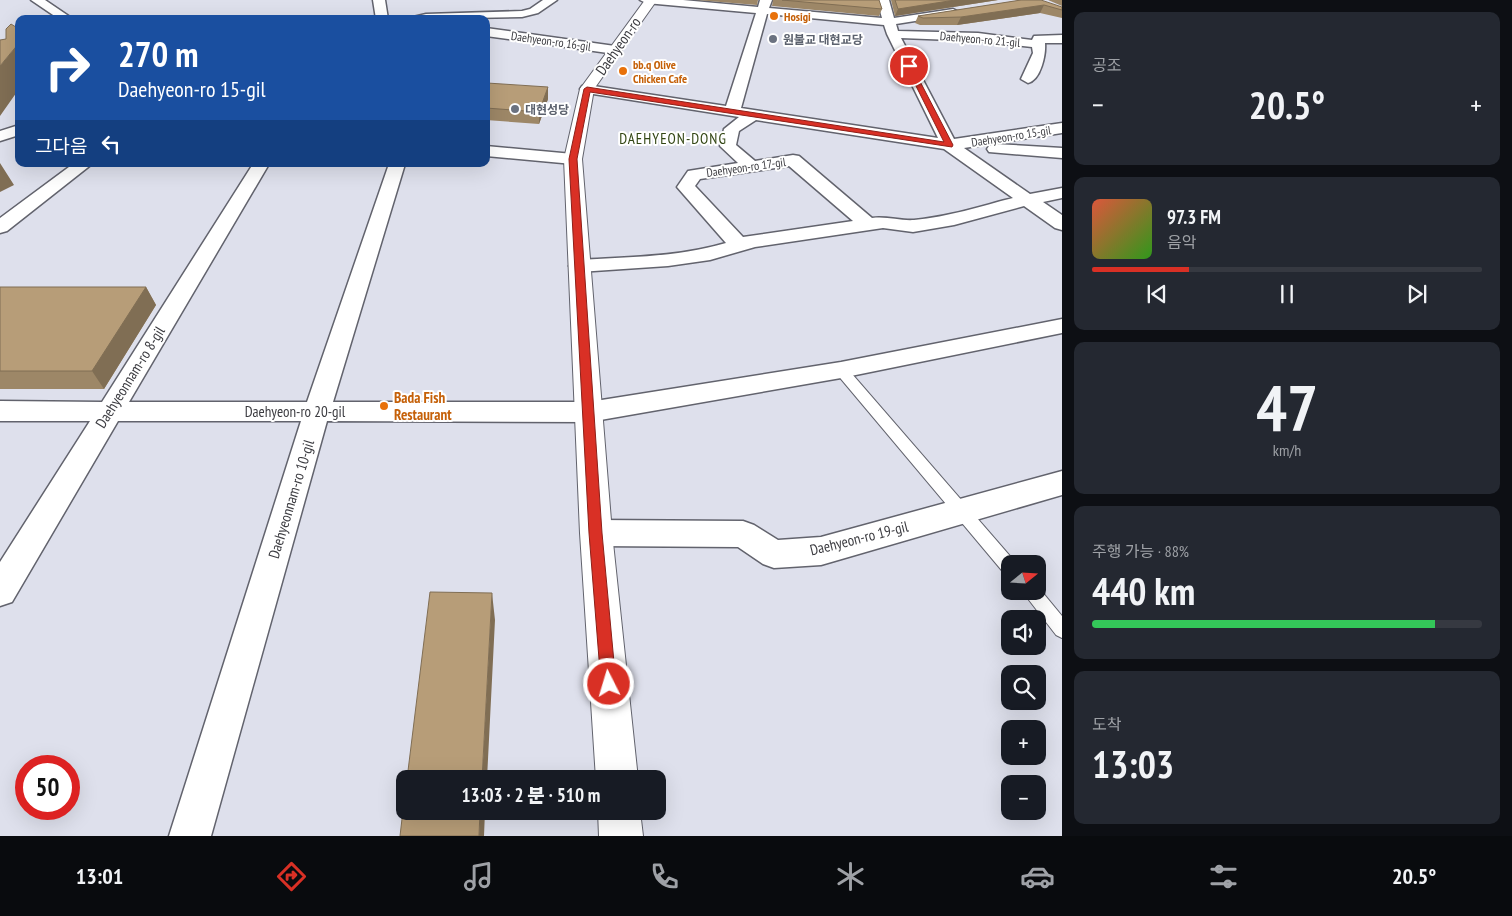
<!DOCTYPE html>
<html lang="ko">
<head>
<meta charset="utf-8">
<style>
  :root { --surface:#171b24; --page:#242831; --text:#f1f3f6; --muted:#9ea1a6; --line:#363941; --accent:#d93025 }
  body { margin:0; font-family:"PT Sans Narrow","Noto Sans KR",sans-serif; background:var(--page); color:var(--text); height:100vh; display:flex; flex-direction:column; font-size:19px; white-space:nowrap }
  * { box-sizing:border-box; margin:0 }
  p { font-size:16px; color:var(--muted) }
  .icon { flex:none; width:28px; height:28px; fill:none; stroke:currentColor; stroke-width:2; stroke-linecap:round; stroke-linejoin:round }
  .map { position:relative; flex:1; overflow:hidden }
  .details { display:flex; flex-direction:column; gap:12px; padding:12px; background:#0d0f14; width:450px }
  .details>* { flex:none }
  .banner { position:absolute; left:15px; top:15px; width:475px; height:152px; border-radius:10px; box-shadow:0 5px 20px #0002; background:#1a4fa0; color:#fff; overflow:hidden }
  .needle { width:32px; rotate:72deg }
  .controls { position:absolute; left:1001px; top:555px; display:grid; gap:10px }
  .controls a { display:grid; place-items:center; width:45px; height:45px; border-radius:10px; background:var(--surface); box-shadow:0 5px 20px #0002; font-size:25px }
  .speed { position:absolute; left:15px; top:755px; display:flex; gap:10px; font-size:25px; font-weight:700; text-align:center }
  .speed>* { display:grid; place-content:center; width:65px; height:65px; border-radius:50%; background:var(--surface); box-shadow:0 5px 20px #0002; line-height:1 }
  .speed .limit { border:8px solid #d22; background:#fff; color:#111 }
  .pin { position:absolute; display:grid; place-items:center; width:42px; height:42px; color:#fff; margin:-21px; border:2px solid #fff; border-radius:50%; box-shadow:0 1px 5px #0007 }
  .me { position:absolute; width:55px; margin:-28px; rotate:355deg; stroke-linejoin:round; filter:drop-shadow(0 0 4px #0008) }
  .turn { display:flex; align-items:center; gap:18px; height:105px; padding:0 20px; font-size:22px }
  .turn .icon { width:65px; height:65px; stroke-width:2.5 }
  .turn b { display:block; font-size:35px; line-height:42px }
  .then { display:flex; align-items:center; height:48px; padding:0 20px; background:#0003; gap:10px; font-size:19px }
  .big { font-size:38px; font-weight:800; line-height:1.1 }
  .details .widget { flex:1; display:flex; flex-direction:column; justify-content:center; gap:8px; min-width:0; padding:0 18px; border-radius:10px; background:var(--page) }
  .details .dial { align-items:center; gap:0 }
  .dial b { font-size:65px; line-height:1 }
  .song { display:flex; align-items:center; gap:15px }
  .cover { width:60px; height:60px; border-radius:8px; background:linear-gradient(135deg,hsl(10 70% 55%),hsl(110 70% 35%)) }
  .played { height:5px; border-radius:2px; background:linear-gradient(90deg,var(--accent) 25%,var(--line) 25%) }
  .keys { display:flex; justify-content:space-around; direction:ltr }
  .heat { display:flex; justify-content:space-between; align-items:center; font-size:28px; direction:ltr }
  .charge { height:8px; border-radius:4px; background:linear-gradient(90deg,#34c759 88%,var(--line) 0) }
  .trip { position:absolute; left:396px; top:770px; width:270px; height:50px; border-radius:10px; background:var(--surface); box-shadow:0 5px 20px #0002; font-weight:800; line-height:50px; text-align:center }
  .menu { display:flex; height:80px; justify-content:space-around; align-items:center; background:#090b0e; color:var(--muted) }
  .menu .icon { width:35px; height:35px }
  .menu .on { color:var(--accent) }
  .menu b { font-size:22px; color:var(--text) }
  main { display:flex; flex:1; min-height:0 }
  .map>svg:first-child { display:block }
  .lines { fill:none; stroke-linecap:round; stroke-linejoin:round }
  .service-casing { stroke:#62636d; stroke-width:2 }
  .minor-casing { stroke:#62636d; stroke-width:3 }
  .secondary-casing { stroke:#62636d; stroke-width:2 }
  .service { fill:#fff; fill-rule:evenodd }
  .minor { fill:#fff; fill-rule:evenodd }
  .secondary { fill:#fff; fill-rule:evenodd }
  .wall { fill:#9d8767 }
  .shaded-wall { fill:#806e54 }
  .building { fill:#b79d78; stroke:#806e54 }
  .route { fill:#d93025; stroke:#8d1f18 }
  .food-dot { fill:#e8710a; stroke:#fff; stroke-width:2 }
  .worship-dot { fill:#6b7280; stroke:#fff; stroke-width:2 }
  .labels { text-anchor:middle; dominant-baseline:central; stroke-width:4; stroke-linejoin:round; paint-order:stroke }
  .far-food-label { font-size:12px; font-weight:bold; fill:#c56008; stroke:#fff; text-anchor:start }
  .far-worship-label { font-size:12px; font-weight:bold; fill:#5b616d; stroke:#fff; text-anchor:start }
  .far-street-label { font-size:12px; fill:#3c3c41; stroke:#fff }
  .street-label { font-size:15px; fill:#3c3c41; stroke:#fff }
  .far-quarter-label { font-size:15px; letter-spacing:1px; fill:#324613; stroke:#fff }
  .food-label { font-size:15px; font-weight:bold; fill:#c56008; stroke:#fff; text-anchor:start }
</style>
</head>
<body>
<main>
<div class="map">
<svg width="1062" height="836" viewBox="0 0 1062 836">
  <rect width="100%" height="100%" fill="#dee0ec"/>
  <g class="lines">
    <defs>
      <path id="service" d="M 841,366 L 846,367 L 1016,563 L 1010,564 L 1010,575 L 1004,573 L 836,373 L 835,370 L 836,367 Z
        M 1038,587 L 1062,616 L 1062,638 L 1056,635 L 1022,591 L 1038,591 Z"/>
      <path id="minor" d="M 31,0 L 45,0 L 73,19 L 59,19 Z
        M 373,0 L 385,0 L 388,19 L 376,19 Z
        M 543,0 L 557,0 L 538,13 L 522,17 L 411,19 L 413,17 L 426,14 L 522,11 L 530,9 Z
        M 640,0 L 683,0 L 758,7 L 760,0 L 772,0 L 769,8 L 882,18 L 877,0 L 889,0 L 894,18 L 953,9 L 959,12 L 953,15 L 896,24 L 898,31 L 978,33 L 1032,40 L 1034,36 L 1062,35 L 1062,43 L 1045,43 C 1046,54 1041,80 1028,83 L 1021,79 L 1033,53 L 1032,47 L 978,41 L 901,38 L 954,139 L 1062,123 L 1062,133 L 964,148 L 1030,194 L 1062,188 L 1062,198 L 1043,202 L 1062,215 L 1062,230 L 1055,228 L 1024,206 L 954,225 L 913,232 L 883,228 L 755,247 L 710,260 L 668,266 L 579,272 L 572,270 L 569,266 L 572,262 L 579,260 C 628,257 679,257 726,243 L 677,187 L 688,171 L 738,163 L 720,146 L 724,129 L 739,117 L 587,93 L 582,92 L 580,89 L 582,86 L 587,85 L 726,106 L 756,13 L 646,3 ZM 767,14 L 884,25 L 887,34 L 938,138 L 741,108 ZM 756,120 L 944,149 L 1013,198 C 981,206 948,217 914,220 C 900,221 887,216 872,218 L 799,156 L 793,155 L 755,161 L 736,145 L 739,131 ZM 789,166 L 853,221 L 743,237 L 695,186 L 700,179 Z
        M 486,28 L 615,46 L 621,50 L 615,54 L 486,36 Z
        M 19,125 L 19,135 L 0,141 L 0,131 Z
        M 995,144 L 1062,148 L 1062,158 L 989,152 L 987,149 L 989,146 Z
        M 486,146 L 573,154 L 579,155 L 581,159 L 579,163 L 573,164 L 486,156 Z
        M 73,164 L 92,164 L 7,231 L 0,233 L 0,218 Z
        M 253,164 L 269,164 L 129,402 L 307,402 L 389,164 L 405,164 L 333,402 L 589,402 L 841,362 L 1062,319 L 1062,333 L 841,378 L 589,422 L 327,421 L 211,836 L 169,836 L 301,421 L 118,421 L 12,602 L 0,606 L 0,562 L 90,421 L 0,421 L 0,401 L 102,402 Z
        M 1062,471 L 1062,495 L 821,565 L 774,568 L 763,564 L 738,547 L 596,546 L 585,542 L 581,533 L 585,524 L 596,520 L 743,521 L 754,525 L 778,540 L 821,537 Z"/>
      <path id="secondary" d="M 645,0 L 657,0 L 594,89 L 582,159 L 612,533 L 638,779 L 596,779 L 580,533 L 564,159 L 580,89 Z
        M 598,811 L 640,811 L 643,836 L 599,836 Z"/>
    </defs>
    <!-- service casing -->
    <use href="#service" class="service-casing"/>
    <!-- minor casing -->
    <use href="#minor" class="minor-casing"/>
    <!-- secondary casing -->
    <use href="#secondary" class="secondary-casing"/>
    <!-- service -->
    <use href="#service" class="service"/>
    <!-- minor -->
    <use href="#minor" class="minor"/>
    <!-- secondary -->
    <use href="#secondary" class="secondary"/>
  </g>
  <!-- wall -->
  <path class="wall" d="M 696,0 L 758,0 L 757,5 Z
    M 773,0 L 879,0 L 882,9 L 879,16 L 772,6 Z
    M 891,0 L 998,0 L 895,16 Z
    M 1021,0 L 1062,7 L 1062,18 L 1040,13 L 957,25 L 920,25 L 915,23 L 918,16 Z
    M 1048,0 L 1062,0 L 1062,6 Z
    M 486,85 L 548,87 L 548,99 L 539,124 L 486,120 Z
    M 0,287 L 146,287 L 156,305 L 104,389 L 0,389 Z"/>
  <!-- shaded-wall -->
  <path class="shaded-wall" d="M 955,0 L 998,0 L 895,16 L 898,9 Z
    M 1044,5 L 1040,13 L 957,25 L 961,17 Z
    M 19,43 L 19,89 L 0,116 L 0,66 Z
    M 548,87 L 548,99 L 539,124 L 539,112 Z
    M 0,163 L 14,185 L 0,192 Z
    M 146,287 L 156,305 L 104,389 L 92,371 Z
    M 492,593 L 495,620 L 487,779 L 482,779 Z
    M 480,811 L 485,811 L 484,836 L 479,836 Z"/>
  <!-- building -->
  <path class="building" d="M 782,0 L 879,0 L 882,9 Z
    M 895,0 L 955,0 L 898,9 Z
    M 1021,0 L 1041,0 L 1062,7 L 1062,10 L 1044,5 L 961,17 L 923,18 L 918,16 Z
    M 11,24 L 19,29 L 19,43 L 0,66 L 0,40 L 6,39 L 6,29 Z
    M 487,83 L 548,87 L 539,112 L 486,108 L 486,85 Z
    M 0,287 L 146,287 L 92,371 L 0,371 Z
    M 430,592 L 492,593 L 482,779 L 407,779 Z
    M 405,793 L 405,811 L 480,811 L 479,836 L 400,836 Z"/>
  <!-- route -->
  <path class="route" d="M 909,64 L 912,66 L 953,145 L 952,147 L 590,92 L 577,159 L 602,533 L 616,684 L 614,690 L 609,692 L 603,690 L 601,684 L 589,533 L 569,159 L 584,89 L 587,87 L 944,142 L 906,66 Z"/>
  <!-- markers -->
  <g class="food-dot">
    <circle cx="774" cy="16" r="5"/>
    <circle cx="623" cy="71" r="5"/>
    <circle cx="384" cy="406" r="5"/>
  </g>
  <g class="worship-dot">
    <circle cx="773" cy="39" r="5"/>
    <circle cx="515" cy="109" r="5"/>
  </g>
  <g class="labels">
    <!-- far-food labels -->
    <g class="far-food-label">
      <text x="784" y="16">Hosigi</text>
      <text x="633" y="64">bb.q Olive<tspan x="633" dy="14">Chicken Cafe</tspan></text>
    </g>
    <!-- far-worship labels -->
    <g class="far-worship-label">
      <text x="783" y="39">원불교 대현교당</text>
      <text x="525" y="109">대현성당</text>
    </g>
    <!-- far-street labels -->
    <g class="far-street-label">
      <text transform="translate(980 39) rotate(5)">Daehyeon-ro 21-gil</text>
      <text transform="translate(551 41) rotate(8)">Daehyeon-ro 16-gil</text>
      <text transform="translate(1011 136) rotate(-9)">Daehyeon-ro 15-gil</text>
      <text transform="translate(746 167) rotate(-8)">Daehyeon-ro 17-gil</text>
    </g>
    <!-- street labels -->
    <g class="street-label">
      <text transform="translate(618 46) rotate(-55)">Daehyeon-ro</text>
      <text transform="translate(130 377) rotate(-58)">Daehyeonnam-ro 8-gil</text>
      <text x="295" y="411">Daehyeon-ro 20-gil</text>
      <text transform="translate(291 499) rotate(-73)">Daehyeonnam-ro 10-gil</text>
      <text transform="translate(859 538) rotate(-14)">Daehyeon-ro 19-gil</text>
    </g>
    <!-- far-quarter labels -->
    <g class="far-quarter-label">
      <text x="673" y="138">DAEHYEON-DONG</text>
    </g>
    <!-- food labels -->
    <g class="food-label">
      <text x="394" y="397">Bada Fish<tspan x="394" dy="17">Restaurant</tspan></text>
    </g>
  </g>
</svg>
<div class="controls">
<a><svg class="needle" viewBox="-14 -14 28 28"><path d="M0-13l5 13h-10z" fill="#e53935"/><path d="M0 13l5-13h-10z" fill="#9ea1a6"/></svg></a>
<a><svg class="icon" aria-label="sound" viewBox="0 0 24 24"><path d="M4 9h4l5-4v14l-5-4H4zM17 9q2 3 0 6"/></svg></a>
<a><svg class="icon" aria-label="search" viewBox="0 0 24 24"><circle cx="10" cy="10" r="6"/><path d="M15 15l6 6"/></svg></a>
<a>+</a>
<a>−</a>
</div>
<div class="speed"><div class="limit">50</div></div>
<div class="pin" style="left:909px;top:66px;background:#d93025"><svg class="icon" aria-label="arrive" viewBox="0 0 24 24"><path d="M6 21V4h12l-3 4 3 4H6"/></svg></div>
<svg class="me" style="left:609px;top:684px" viewBox="-20 -20 40 40"><circle r="17" fill="#d93025" stroke="#fff" stroke-width="3"/><path d="M0-11L8 9 0 5-8 9z" fill="#fff"/></svg>
<div class="trip">13:03 · 2 분 · 510 m</div>
<div class="banner">
<div class="turn"><svg class="icon" aria-label="right" viewBox="0 0 24 24"><path d="M7 20v-9h11M14 6l5 5-5 5"/></svg><div><b>270 m</b>Daehyeon-ro 15-gil</div></div>
<div class="then">그다음<svg class="icon" aria-label="left" viewBox="0 0 24 24"><path d="M17 20v-9H6M10 6l-5 5 5 5"/></svg></div>
</div>
</div>
<section class="details">
<div class="widget"><p>공조</p>
<div class="heat"><a>−</a><b class="big">20.5°</b><a>+</a></div>
</div>
<div class="widget">
<div class="song"><i class="cover"></i><div><b>97.3 FM</b><p>음악</p></div></div>
<div class="played"></div>
<div class="keys"><svg class="icon" aria-label="previous" viewBox="0 0 24 24"><path d="M18 5L8 12l10 7zM5 5v14"/></svg><svg class="icon" aria-label="pause" viewBox="0 0 24 24"><path d="M8 5v14M16 5v14"/></svg><svg class="icon" aria-label="next" viewBox="0 0 24 24"><path d="M6 5l10 7-10 7zM19 5v14"/></svg></div>
</div>
<div class="widget dial"><b>47</b><p>km/h</p></div>
<div class="widget"><p>주행 가능 · 88%</p><b class="big">440 km</b><div class="charge"></div></div>
<div class="widget"><p>도착</p><b class="big">13:03</b></div>
</section>
</main>
<nav class="menu">
<b>13:01</b>
<svg class="icon on" aria-label="directions" viewBox="0 0 24 24"><path d="M12 3l9 9-9 9-9-9zM9 14v-3h6M13 9l2 2-2 2"/></svg>
<svg class="icon" aria-label="music" viewBox="0 0 24 24"><path d="M9 18V5l10-2v13"/><circle cx="6" cy="18" r="3"/><circle cx="16" cy="16" r="3"/></svg>
<svg class="icon" aria-label="phone" viewBox="0 0 24 24"><path d="M5 4h4l2 5-3 2q2 4 5 5l2-3 5 2v4C11 20 4 13 5 4z"/></svg>
<svg class="icon" aria-label="climate" viewBox="0 0 24 24"><path d="M12 3v18M4 7l16 10M4 17L20 7"/></svg>
<svg class="icon" aria-label="car" viewBox="0 0 24 24"><path d="M5 17H2v-5l4-1 3-4h7l3 4 3 1v5h-3M9 17h6M6 11h13"/><circle cx="7" cy="17" r="2"/><circle cx="17" cy="17" r="2"/></svg>
<svg class="icon" aria-label="filters" viewBox="0 0 24 24"><path d="M4 7h16M4 17h16"/><circle cx="9" cy="7" r="2"/><circle cx="15" cy="17" r="2"/></svg>
<b>20.5°</b>
</nav>
</body>
</html>
